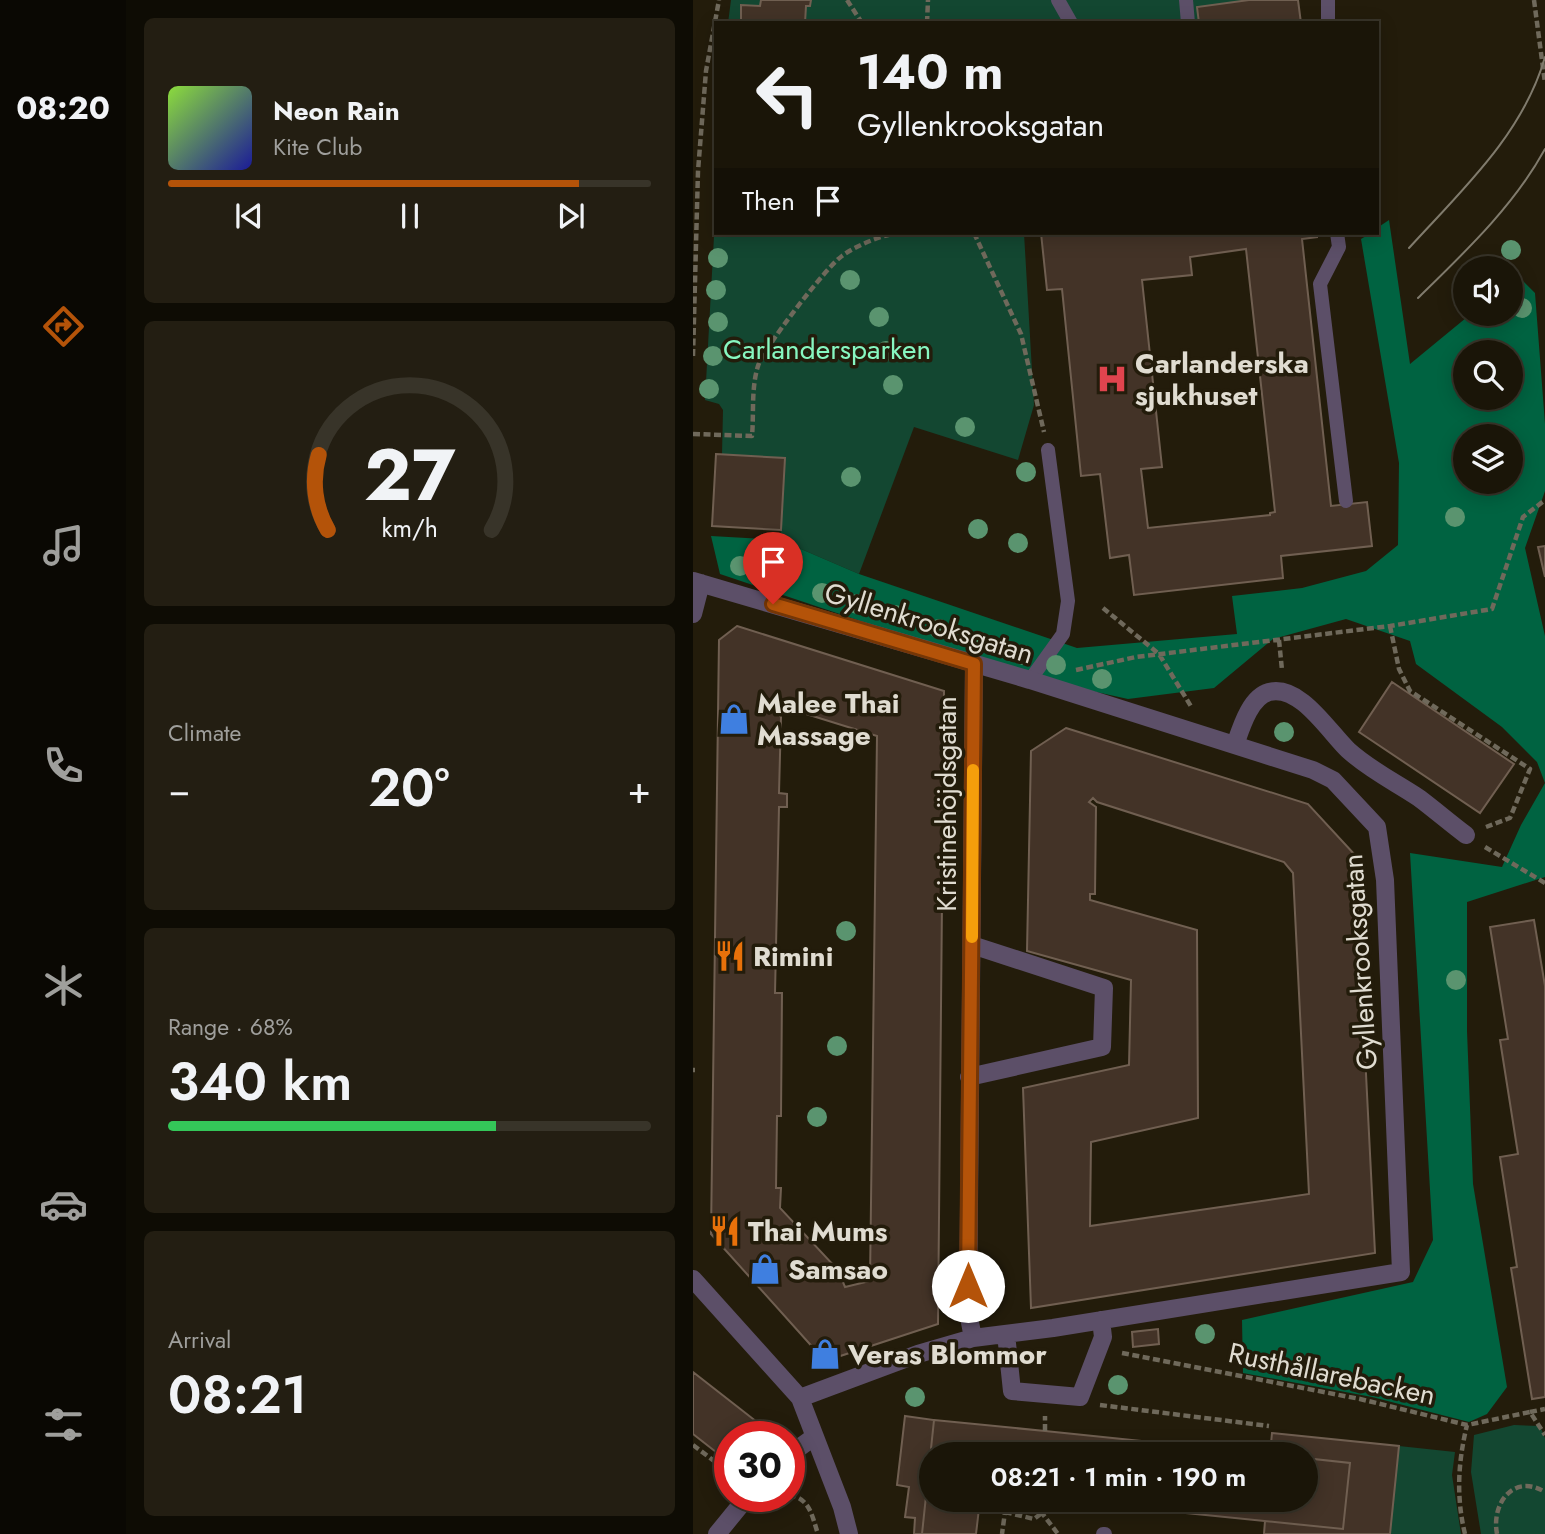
<!DOCTYPE html>
<html lang="en">
<head>
<meta charset="utf-8">
<style>
  :root { --surface:#1a1508; --page:#231e12; --text:#f1f3f6; --muted:#9f9f9c; --line:#383429; --accent:#b45309 }
  body { margin:0; font-family:Jost,sans-serif; background:var(--page); color:var(--text); height:100vh; display:flex; flex-direction:column; font-size:26px; white-space:nowrap }
  * { box-sizing:border-box; margin:0 }
  p { font-size:23px; color:var(--muted) }
  .icon { flex:none; width:38px; height:38px; fill:none; stroke:currentColor; stroke-width:2; stroke-linecap:round; stroke-linejoin:round }
  .map { position:relative; flex:1; overflow:hidden }
  .drawer { display:flex; flex-direction:column; gap:18px; padding:18px; background:#0e0c04; width:567px }
  .drawer>* { flex:none }
  .hud { position:absolute; left:21px; top:21px; width:665px; height:214px; border-radius:0px; box-shadow:0 4px 18px #0003,0 0 0 2px var(--line); background:#1a1508; color:var(--text); overflow:hidden }
  .buttons { position:absolute; left:760px; top:256px; display:grid; gap:14px }
  .buttons a { display:grid; place-items:center; width:70px; height:70px; border-radius:50%; background:var(--surface); box-shadow:0 4px 18px #0003,0 0 0 2px var(--line); font-size:35px }
  .speed { position:absolute; left:21px; top:1421px; display:flex; gap:14px; font-size:35px; font-weight:700; text-align:center }
  .speed>* { display:grid; place-content:center; width:91px; height:91px; border-radius:50%; background:var(--surface); box-shadow:0 4px 18px #0003,0 0 0 2px var(--line); line-height:1 }
  .speed .limit { border:10px solid #d22; background:#fff; color:#111 }
  .pin { position:absolute; display:grid; place-items:center; width:60px; height:60px; color:#fff; margin:-72px -30px; border-radius:50% 50% 50% 0; rotate:-45deg; box-shadow:0 0 7px #0007 }
  .pin .icon { rotate:45deg }
  .me { position:absolute; width:77px; margin:-38px; rotate:0deg; stroke-linejoin:round; filter:drop-shadow(0 0 5px #0008) }
  .turn { display:flex; align-items:center; gap:24px; height:147px; padding:0 28px; font-size:32px }
  .turn .icon { width:91px; height:91px; stroke-width:2.5 }
  .turn b { display:block; font-size:49px; line-height:60px }
  .then { display:flex; align-items:center; height:66px; padding:0 28px; background:#0003; gap:14px; font-size:26px }
  .big { font-size:52px; font-weight:600; line-height:1.1 }
  .drawer .card { flex:1; display:flex; flex-direction:column; justify-content:center; gap:10px; min-width:0; padding:0 24px; border-radius:10px; background:var(--page) }
  .drawer .dial { align-items:center; gap:0 }
  .dial svg { height:182px; overflow:visible; fill:none; stroke:var(--line); stroke-width:7; stroke-linecap:round; text-anchor:middle }
  .dial text { fill:var(--text); stroke:none }
  .song { display:flex; align-items:center; gap:21px }
  .cover { width:84px; height:84px; border-radius:10px; background:linear-gradient(135deg,hsl(90 70% 55%),hsl(240 70% 35%)) }
  .played { height:7px; border-radius:4px; background:linear-gradient(90deg,var(--accent) 85%,var(--line) 85%) }
  .keys { display:flex; justify-content:space-around; direction:ltr }
  .heat { display:flex; justify-content:space-between; align-items:center; font-size:38px; direction:ltr }
  .charge { height:10px; border-radius:5px; background:linear-gradient(90deg,#34c759 68%,var(--line) 0) }
  .trip { position:absolute; left:226px; top:1442px; width:399px; height:70px; border-radius:35px; background:var(--surface); box-shadow:0 4px 18px #0003,0 0 0 2px var(--line); font-weight:600; line-height:70px; text-align:center }
  main { display:flex; flex:1; min-height:0 }
  .tab-bar { display:flex; flex-direction:column; width:126px; justify-content:space-around; align-items:center; background:#0a0803; color:var(--muted) }
  .tab-bar .icon { width:49px; height:49px }
  .tab-bar .current { color:var(--accent) }
  .tab-bar b { font-size:32px; color:var(--text) }
  .map>svg:first-child { display:block }
  .green { fill:#134731 }
  .forest { fill:#006341; fill-rule:evenodd }
  .building { fill:#433327; stroke:#705f51; stroke-width:2; fill-rule:evenodd }
  .lines { fill:none; stroke-linecap:round; stroke-linejoin:round }
  .path { stroke:#6f695b; stroke-width:4.5; stroke-dasharray:7 3.5; stroke-linecap:butt }
  .service { stroke:#5c4f68; stroke-width:14 }
  .minor { stroke:#5c4f68; stroke-width:18 }
  .tram { stroke:#807b6d; stroke-width:2 }
  .tree { fill:#5a946f }
  .route-casing { stroke:#753606; stroke-width:18 }
  .route { stroke:#b45309; stroke-width:12 }
  .slow { stroke:#f59e0b; stroke-width:12 }
  .labels { text-anchor:middle; dominant-baseline:central; stroke-width:7; stroke-linejoin:round; paint-order:stroke }
  .park-label { font-size:28px; fill:#87f7c1; stroke:#231c0b }
  .poi-label { font-size:28px; font-weight:bold; fill:#e0dcd1; stroke:#231c0b; text-anchor:start }
  .street-label { font-size:28px; fill:#e0dcd1; stroke:#231c0b }
</style>
</head>
<body>
<main>
<nav class="tab-bar">
<b>08:20</b>
<svg class="icon current" aria-label="directions" viewBox="0 0 24 24"><path d="M12 3l9 9-9 9-9-9zM9 14v-3h6M13 9l2 2-2 2"/></svg>
<svg class="icon" aria-label="music" viewBox="0 0 24 24"><path d="M9 18V5l10-2v13"/><circle cx="6" cy="18" r="3"/><circle cx="16" cy="16" r="3"/></svg>
<svg class="icon" aria-label="phone" viewBox="0 0 24 24"><path d="M5 4h4l2 5-3 2q2 4 5 5l2-3 5 2v4C11 20 4 13 5 4z"/></svg>
<svg class="icon" aria-label="climate" viewBox="0 0 24 24"><path d="M12 3v18M4 7l16 10M4 17L20 7"/></svg>
<svg class="icon" aria-label="car" viewBox="0 0 24 24"><path d="M5 17H2v-5l4-1 3-4h7l3 4 3 1v5h-3M9 17h6M6 11h13"/><circle cx="7" cy="17" r="2"/><circle cx="17" cy="17" r="2"/></svg>
<svg class="icon" aria-label="filters" viewBox="0 0 24 24"><path d="M4 7h16M4 17h16"/><circle cx="9" cy="7" r="2"/><circle cx="15" cy="17" r="2"/></svg>
</nav>
<section class="drawer">
<div class="card">
<div class="song"><i class="cover"></i><div><b>Neon Rain</b><p>Kite Club</p></div></div>
<div class="played"></div>
<div class="keys"><svg class="icon" aria-label="previous" viewBox="0 0 24 24"><path d="M18 5L8 12l10 7zM5 5v14"/></svg><svg class="icon" aria-label="pause" viewBox="0 0 24 24"><path d="M8 5v14M16 5v14"/></svg><svg class="icon" aria-label="next" viewBox="0 0 24 24"><path d="M6 5l10 7-10 7zM19 5v14"/></svg></div>
</div>
<div class="card dial"><svg viewBox="0 0 100 80">
<path d="M14 69A42 42 0 1 1 86 69"/>
<path d="M14 69A42 42 0 0 1 10 36" stroke="#b45309"/>
<text x="50" y="56" font-size="32" font-weight="700">27</text>
<text x="50" y="72" font-size="11">km/h</text>
</svg></div>
<div class="card"><p>Climate</p>
<div class="heat"><a>−</a><b class="big">20°</b><a>+</a></div>
</div>
<div class="card"><p>Range · 68%</p><b class="big">340 km</b><div class="charge"></div></div>
<div class="card"><p>Arrival</p><b class="big">08:21</b></div>
</section>
<div class="map">
<svg width="852" height="1534" viewBox="0 0 852 1534">
  <rect width="100%" height="100%" fill="#231c0b"/>
  <!-- green -->
  <path class="green" d="M 38,0 L 556,0 L 505,7 L 506,23 L 35,23 Z
    M 23,200 L 23,233 L 331,233 L 341,405 L 325,460 L 221,427 L 166,574 L 87,540 L 92,458 L 29,454 L 30,410 L 26,404 L 12,400 Z
    M 821,1425 L 847,1426 L 852,1438 L 852,1534 L 788,1534 L 778,1472 L 781,1435 Z
    M 706,1446 L 762,1452 L 759,1475 L 768,1534 L 697,1534 Z"/>
  <!-- forest -->
  <path class="forest" d="M 696,220 L 717,364 L 779,313 L 817,313 L 817,282 L 825,276 L 842,293 L 852,424 L 852,491 L 832,548 L 852,636 L 852,877 L 774,902 L 774,1031 L 780,1184 L 814,1387 L 794,1414 L 776,1422 L 679,1397 L 550,1373 L 549,1320 L 720,1282 L 740,1240 L 717,853 L 809,867 L 828,825 L 852,783 L 844,762 L 809,727 L 723,664 L 717,641 L 653,619 L 580,639 L 521,688 L 435,699 L 335,677 L 27,574 L 18,536 L 87,540 L 166,574 L 384,648 L 544,634 L 539,596 L 609,588 L 673,571 L 705,545 L 706,463 L 668,239 L 678,233 L 684,233 L 684,228 ZM 772,352 L 817,352 L 817,397 L 772,397 ZM 772,436 L 817,436 L 817,481 L 772,481 Z"/>
  <!-- building -->
  <path class="building" d="M 68,0 L 118,0 L 117,6 L 113,6 L 112,23 L 48,23 L 48,5 L 67,6 Z
    M 556,0 L 605,0 L 608,23 L 506,23 L 504,7 Z
    M 348,233 L 624,233 L 624,237 L 609,239 L 638,506 L 674,502 L 679,546 L 588,556 L 590,578 L 441,595 L 436,555 L 417,558 L 407,474 L 388,476 L 369,289 L 354,290 ZM 553,249 L 582,512 L 577,513 L 577,515 L 455,528 L 448,469 L 469,467 L 449,280 L 499,275 L 497,257 Z
    M 23,454 L 92,458 L 88,530 L 19,526 Z
    M 852,546 L 852,577 L 845,547 Z
    M 44,626 L 251,691 L 245,1324 L 132,1361 L 18,1234 L 26,640 ZM 81,704 L 184,736 L 177,1281 L 152,1287 L 145,1270 L 87,1208 L 88,1188 L 83,1188 L 84,1116 L 88,1116 L 89,993 L 82,993 L 86,807 L 94,807 L 94,794 L 86,793 L 88,717 L 81,709 Z
    M 699,682 L 821,764 L 787,813 L 666,732 Z
    M 373,728 L 615,804 L 662,855 L 682,1253 L 338,1308 L 330,1088 L 436,1065 L 438,980 L 334,951 L 338,751 ZM 400,798 L 404,802 L 591,862 L 600,873 L 616,1194 L 397,1226 L 398,1142 L 505,1118 L 504,930 L 397,900 L 397,894 L 402,894 L 403,807 L 396,802 Z
    M 841,920 L 852,986 L 852,1397 L 839,1399 L 818,1268 L 824,1267 L 807,1157 L 825,1154 L 807,1040 L 815,1039 L 797,927 Z
    M 465,1329 L 466,1344 L 440,1347 L 439,1332 Z
    M 0,1372 L 78,1433 L 75,1437 L 37,1437 L 37,1463 L 0,1434 Z
    M 212,1416 L 241,1420 L 229,1534 L 221,1534 L 222,1518 L 212,1517 L 216,1487 L 204,1485 Z
    M 241,1420 L 352,1431 L 574,1454 L 238,1454 L 238,1500 L 287,1500 L 283,1534 L 229,1534 Z
    M 579,1433 L 706,1446 L 697,1534 L 571,1534 L 572,1521 L 650,1529 L 657,1463 L 612,1458 L 612,1454 L 577,1454 Z
    M 612,1458 L 657,1463 L 650,1529 L 364,1500 L 612,1500 Z"/>
  <g class="lines">
    <!-- path -->
    <path class="path" d="M 154,0 L 169,23
      M 841,0 L 852,83
      M 234,23 L 235,0
      M 281,233 L 328,334 L 351,432
      M 0,356 L 5,171 L 13,71 L 26,0
      M 0,434 L 59,436 C 61,414 58,388 65,366 C 70,349 134,266 149,256 C 164,245 185,237 203,233
      M 410,608 L 466,654 L 499,708
      M 697,626 L 706,669 L 717,691 L 837,769 L 817,818 L 793,827
      M 586,640 L 589,670
      M 383,670 L 443,657 L 697,626 L 799,609 L 830,517 L 852,500
      M 792,847 L 852,883
      M 0,1070 L 2,1070
      M 429,1353 L 667,1399 L 774,1425 L 837,1412 L 852,1435
      M 407,1405 L 576,1426
      M 837,1412 L 852,1409
      M 352,1431 L 352,1416
      M 0,1445 L 37,1473
      M 96,1495 C 117,1498 119,1516 125,1534
      M 304,1500 L 312,1512 L 309,1534
      M 348,1500 L 349,1513 L 365,1534
      M 312,1512 L 341,1519 L 349,1513
      M 772,1534 C 763,1497 765,1462 774,1425
      M 804,1534 C 798,1503 821,1473 852,1492"/>
    <!-- service -->
    <path class="service" d="M 365,0 L 378,23
      M 493,0 L 495,23
      M 635,0 L 635,23
      M 644,233 L 646,247 L 627,284 L 653,501
      M 337,680 L 370,634 L 375,601 L 355,450
      M 410,1534 L 412,1534"/>
    <!-- minor -->
    <path class="minor" d="M 0,581 L 337,680 L 620,770 L 640,780 L 684,827 L 692,880 L 708,1272 L 360,1328 L 280,1338 L 225,1354 L 107,1398
      M 0,614 L 8,583
      M 542,745 C 548,728 557,697 576,692 C 607,684 636,732 655,750 C 677,770 702,782 726,798 C 742,810 757,823 773,835
      M 276,1077 L 409,1047 L 411,988 L 279,945
      M 0,1279 L 107,1398 L 149,1507 L 156,1534
      M 313,1334 L 319,1391 L 387,1397 L 410,1337 L 408,1320
      M 280,1338 L 275,1312 L 281,664
      M 96,1455 L 121,1437
      M 24,1534 L 55,1496"/>
    <!-- tram -->
    <path class="tram" d="M 716,248 C 769,190 830,134 852,57
      M 725,298 C 771,253 821,206 852,149"/>
  </g>
  <!-- trees -->
  <g class="tree">
    <circle cx="818" cy="250" r="10"/>
    <circle cx="25" cy="258" r="10"/>
    <circle cx="157" cy="280" r="10"/>
    <circle cx="23" cy="290" r="10"/>
    <circle cx="829" cy="308" r="10"/>
    <circle cx="186" cy="317" r="10"/>
    <circle cx="25" cy="322" r="10"/>
    <circle cx="193" cy="351" r="10"/>
    <circle cx="20" cy="356" r="10"/>
    <circle cx="200" cy="385" r="10"/>
    <circle cx="16" cy="389" r="10"/>
    <circle cx="272" cy="427" r="10"/>
    <circle cx="333" cy="472" r="10"/>
    <circle cx="158" cy="477" r="10"/>
    <circle cx="762" cy="517" r="10"/>
    <circle cx="285" cy="529" r="10"/>
    <circle cx="325" cy="543" r="10"/>
    <circle cx="47" cy="566" r="10"/>
    <circle cx="88" cy="580" r="10"/>
    <circle cx="129" cy="593" r="10"/>
    <circle cx="164" cy="604" r="10"/>
    <circle cx="202" cy="615" r="10"/>
    <circle cx="246" cy="629" r="10"/>
    <circle cx="287" cy="642" r="10"/>
    <circle cx="330" cy="655" r="10"/>
    <circle cx="363" cy="665" r="10"/>
    <circle cx="409" cy="679" r="10"/>
    <circle cx="591" cy="732" r="10"/>
    <circle cx="153" cy="931" r="10"/>
    <circle cx="763" cy="980" r="10"/>
    <circle cx="144" cy="1046" r="10"/>
    <circle cx="124" cy="1117" r="10"/>
    <circle cx="512" cy="1334" r="10"/>
    <circle cx="425" cy="1385" r="10"/>
    <circle cx="222" cy="1397" r="10"/>
  </g>
  <g class="lines">
    <defs>
      <path id="route" d="M 80,604 L 281,664 L 275,1286"/>
    </defs>
    <!-- route casing -->
    <use href="#route" class="route-casing"/>
    <!-- route -->
    <use href="#route" class="route"/>
    <!-- slow -->
    <path class="slow" d="M 279,937 L 280,770"/>
  </g>
  <!-- icons -->
  <defs>
    <symbol id="hospital-bare" viewBox="-9 -9 18 18"><path d="M-5-5h3v3.5h4V-5h3V5h-3V1.5h-4V5h-3Z" fill="#e0444e" stroke="#231c0b" stroke-width="2.5" paint-order="stroke"/></symbol>
    <symbol id="shop-bare" viewBox="-9 -9 18 18"><path d="M-5-2.5h2.3a2.7 3.5 0 0 1 5.4 0H5L5.5 6h-11ZM-1.5-2.5h3a1.5 2.3 0 0 0-3 0Z" fill="#3f7fe0" stroke="#231c0b" stroke-width="2.5" paint-order="stroke"/></symbol>
    <symbol id="restaurant-bare" viewBox="-9 -9 18 18"><path d="M-5-6h1v4h1v-4h1v4h1v-4h1v5L-1.5 .5V6h-2V.5L-5-1ZM5-6V6H3V1.5H1.5Q1.5-4 5-6Z" fill="#e8710a" stroke="#231c0b" stroke-width="2.5" paint-order="stroke"/></symbol>
  </defs>
  <g fill-rule="evenodd">
    <use href="#hospital-bare" x="397" y="357" width="44" height="44"/>
    <use href="#shop-bare" x="19" y="697" width="44" height="44"/>
    <use href="#restaurant-bare" x="15" y="934" width="44" height="44"/>
    <use href="#restaurant-bare" x="10" y="1209" width="44" height="44"/>
    <use href="#shop-bare" x="50" y="1247" width="44" height="44"/>
    <use href="#shop-bare" x="110" y="1332" width="44" height="44"/>
  </g>
  <g class="labels">
    <!-- park labels -->
    <g class="park-label">
      <text x="134" y="349">Carlandersparken</text>
    </g>
    <!-- poi labels -->
    <g class="poi-label">
      <text x="442" y="363">Carlanderska<tspan x="442" dy="32">sjukhuset</tspan></text>
      <text x="64" y="703">Malee Thai<tspan x="64" dy="32">Massage</tspan></text>
      <text x="60" y="956">Rimini</text>
      <text x="55" y="1231">Thai Mums</text>
      <text x="95" y="1269">Samsao</text>
      <text x="155" y="1354">Veras Blommor</text>
    </g>
    <!-- street labels -->
    <g class="street-label">
      <text transform="translate(236 623) rotate(17)">Gyllenkrooksgatan</text>
      <text transform="translate(253 804) rotate(-90)">Kristinehöjdsgatan</text>
      <text transform="translate(667 962) rotate(-94)">Gyllenkrooksgatan</text>
      <text transform="translate(639 1374) rotate(12)">Rusthållarebacken</text>
    </g>
  </g>
</svg>
<div class="buttons">
<a><svg class="icon" aria-label="sound" viewBox="0 0 24 24"><path d="M4 9h4l5-4v14l-5-4H4zM17 9q2 3 0 6"/></svg></a>
<a><svg class="icon" aria-label="search" viewBox="0 0 24 24"><circle cx="10" cy="10" r="6"/><path d="M15 15l6 6"/></svg></a>
<a><svg class="icon" aria-label="layers" viewBox="0 0 24 24"><path d="M12 4l9 5-9 5-9-5zM3 14l9 5 9-5"/></svg></a>
</div>
<div class="speed"><div class="limit">30</div></div>
<div class="pin" style="left:80px;top:604px;background:#d93025"><svg class="icon" aria-label="arrive" viewBox="0 0 24 24"><path d="M6 21V4h12l-3 4 3 4H6"/></svg></div>
<svg class="me" style="left:275px;top:1286px" viewBox="-20 -20 40 40"><circle r="19" fill="#fff"/><path d="M0-13L10 11 0 6-10 11z" fill="#b45309"/></svg>
<div class="trip">08:21 · 1 min · 190 m</div>
<div class="hud">
<div class="turn"><svg class="icon" aria-label="left" viewBox="0 0 24 24"><path d="M17 20v-9H6M10 6l-5 5 5 5"/></svg><div><b>140 m</b>Gyllenkrooksgatan</div></div>
<div class="then">Then<svg class="icon" aria-label="arrive" viewBox="0 0 24 24"><path d="M6 21V4h12l-3 4 3 4H6"/></svg></div>
</div>
</div>
</main>
</body>
</html>
